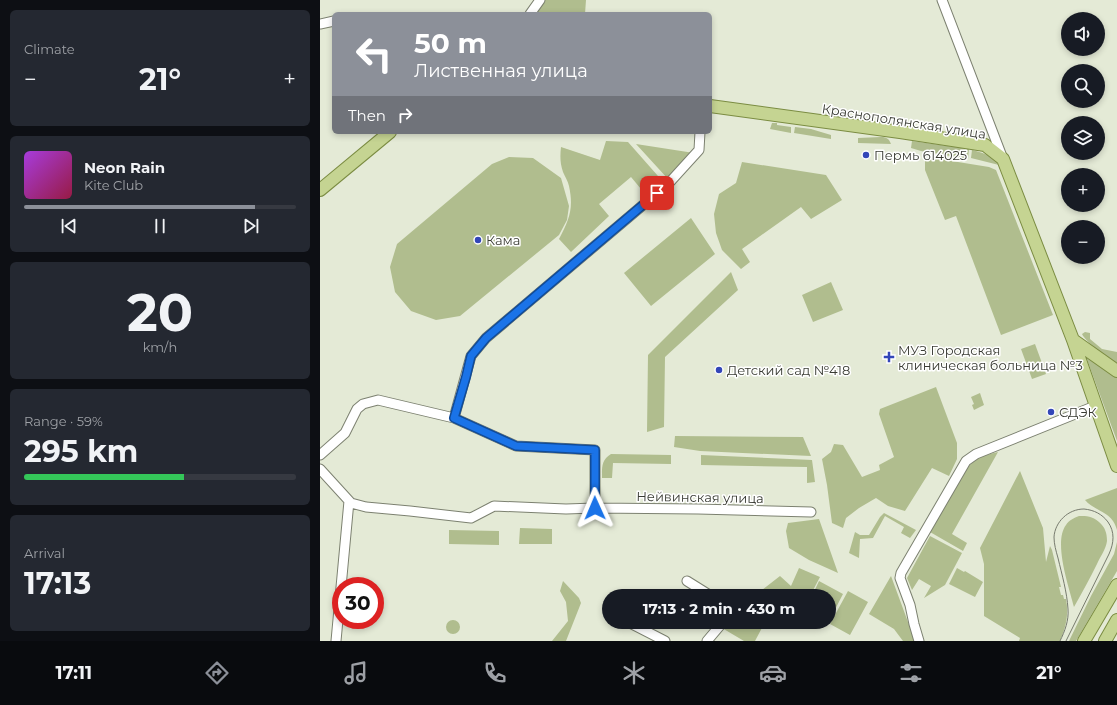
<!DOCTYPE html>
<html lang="en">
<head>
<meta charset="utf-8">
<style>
  :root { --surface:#171b24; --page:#242831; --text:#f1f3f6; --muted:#9ea1a6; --line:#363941; --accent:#8c9099 }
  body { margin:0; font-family:Montserrat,sans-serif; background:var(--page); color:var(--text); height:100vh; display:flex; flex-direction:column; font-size:15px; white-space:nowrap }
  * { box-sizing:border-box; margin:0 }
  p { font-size:13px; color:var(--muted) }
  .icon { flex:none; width:22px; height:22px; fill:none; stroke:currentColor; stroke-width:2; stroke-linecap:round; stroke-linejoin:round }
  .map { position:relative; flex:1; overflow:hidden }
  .drawer { display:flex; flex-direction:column; gap:10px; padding:10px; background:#0d0f14; width:320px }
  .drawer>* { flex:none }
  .banner { position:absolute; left:12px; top:12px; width:380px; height:122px; border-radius:6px; box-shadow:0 2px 6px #0003; background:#8c9099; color:#fff; overflow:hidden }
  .tools { position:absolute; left:741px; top:12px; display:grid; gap:8px }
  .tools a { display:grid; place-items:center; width:44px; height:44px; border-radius:50%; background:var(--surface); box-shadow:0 2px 6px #0003; font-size:20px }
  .speed { position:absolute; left:12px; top:577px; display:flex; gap:8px; font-size:20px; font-weight:700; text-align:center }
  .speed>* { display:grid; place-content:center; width:52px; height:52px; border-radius:50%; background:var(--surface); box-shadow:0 2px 6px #0003; line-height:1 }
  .speed .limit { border:6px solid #d22; background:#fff; color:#111 }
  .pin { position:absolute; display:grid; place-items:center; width:34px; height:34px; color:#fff; margin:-17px; border-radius:8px; box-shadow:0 2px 6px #0006 }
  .me { position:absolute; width:44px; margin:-22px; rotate:359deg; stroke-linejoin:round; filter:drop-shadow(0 0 3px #0008) }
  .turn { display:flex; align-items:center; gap:14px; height:84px; padding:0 16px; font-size:18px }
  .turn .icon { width:52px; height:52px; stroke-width:2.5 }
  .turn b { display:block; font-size:28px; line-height:34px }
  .then { display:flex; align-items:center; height:38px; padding:0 16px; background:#0003; gap:8px; font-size:15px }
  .big { font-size:30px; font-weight:700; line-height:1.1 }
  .drawer .widget { flex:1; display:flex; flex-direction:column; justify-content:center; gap:6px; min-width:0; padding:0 14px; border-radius:6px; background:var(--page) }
  .drawer .dial { align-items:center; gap:0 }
  .dial b { font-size:52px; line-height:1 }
  .song { display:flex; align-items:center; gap:12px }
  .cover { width:48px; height:48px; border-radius:6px; background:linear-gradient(135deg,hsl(280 70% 55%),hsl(340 70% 35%)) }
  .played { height:4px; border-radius:2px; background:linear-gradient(90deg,var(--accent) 85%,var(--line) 85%) }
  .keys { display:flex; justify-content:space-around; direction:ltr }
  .heat { display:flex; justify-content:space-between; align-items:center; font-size:22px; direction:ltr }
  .charge { height:6px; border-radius:3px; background:linear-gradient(90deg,#34c759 59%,var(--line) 0) }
  .trip { position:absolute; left:282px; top:589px; width:234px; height:40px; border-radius:20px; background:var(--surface); box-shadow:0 2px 6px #0003; font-weight:700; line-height:40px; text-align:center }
  .tab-bar { display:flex; height:64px; justify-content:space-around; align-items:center; background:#090b0e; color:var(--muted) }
  .tab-bar .icon { width:28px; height:28px }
  .tab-bar .current { color:var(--accent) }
  .tab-bar b { font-size:18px; color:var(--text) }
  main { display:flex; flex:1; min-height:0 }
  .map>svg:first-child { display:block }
  .green { fill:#b0bd8e }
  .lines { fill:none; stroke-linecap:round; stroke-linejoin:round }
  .minor-casing { stroke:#7c8170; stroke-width:11 }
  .major-casing { stroke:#7b8c42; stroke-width:14 }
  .minor { stroke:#fff; stroke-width:9 }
  .major { stroke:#c5d492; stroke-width:12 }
  .tram { stroke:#777b6e; stroke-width:1 }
  .route-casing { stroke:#114b97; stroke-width:10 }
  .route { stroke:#1a73e8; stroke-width:7 }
  .poi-dot { fill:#3346b8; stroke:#fff; stroke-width:1.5 }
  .labels { text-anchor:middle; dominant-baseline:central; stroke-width:3; stroke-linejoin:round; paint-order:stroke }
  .street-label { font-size:13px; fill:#393b33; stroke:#fff }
  .poi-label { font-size:13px; fill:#393b33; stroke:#fff; text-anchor:start }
</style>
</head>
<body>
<main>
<section class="drawer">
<div class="widget"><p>Climate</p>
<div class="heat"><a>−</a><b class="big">21°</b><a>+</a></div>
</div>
<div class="widget">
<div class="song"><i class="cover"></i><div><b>Neon Rain</b><p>Kite Club</p></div></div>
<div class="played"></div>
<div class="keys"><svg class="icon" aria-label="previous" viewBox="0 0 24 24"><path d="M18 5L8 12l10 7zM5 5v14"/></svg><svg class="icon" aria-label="pause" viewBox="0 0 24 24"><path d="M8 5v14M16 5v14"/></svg><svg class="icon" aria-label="next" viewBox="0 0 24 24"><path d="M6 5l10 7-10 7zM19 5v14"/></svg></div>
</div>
<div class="widget dial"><b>20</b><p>km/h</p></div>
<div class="widget"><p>Range · 59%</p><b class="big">295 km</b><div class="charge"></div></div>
<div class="widget"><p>Arrival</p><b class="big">17:13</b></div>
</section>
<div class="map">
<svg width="797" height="641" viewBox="0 0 797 641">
  <rect width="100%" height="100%" fill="#e4ead6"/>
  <!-- green -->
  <path class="green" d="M 224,0 L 266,0 L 265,14 L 214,14 Z
    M 452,123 L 457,123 L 457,125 L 471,127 L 471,133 L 450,129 Z
    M 475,127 L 491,129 L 511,135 L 511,139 L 474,133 Z
    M 561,137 C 567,137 569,139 571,144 L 538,143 L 538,138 Z
    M 286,141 L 308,142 L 338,176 L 321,189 L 311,177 L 279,204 L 289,216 L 251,252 L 239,239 C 249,220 254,209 249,186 C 248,181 245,177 243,172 C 240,163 240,156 241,147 L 280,160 Z
    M 592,141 L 649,149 L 648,159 L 601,151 L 591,148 Z
    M 316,144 L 374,153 L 348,179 Z
    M 652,150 C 663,153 673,155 679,165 L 651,158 Z
    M 189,157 L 213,158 L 241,178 L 249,206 L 247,220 L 239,235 L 140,316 L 116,320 L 91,311 L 75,292 L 70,267 L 77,244 L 172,164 Z
    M 613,158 L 669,167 L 676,170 L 733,315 L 681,335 L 636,216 L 625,220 L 605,170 L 605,160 Z
    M 422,162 L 506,175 L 522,200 L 491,219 L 481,207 L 422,249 L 430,262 L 421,269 L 402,250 L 396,233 L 394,214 L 399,194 L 416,183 Z
    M 371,218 L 395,254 L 331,306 L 304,273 Z
    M 411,272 L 418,290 L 345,357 L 344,427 L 327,432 L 328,355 Z
    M 511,282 L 523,310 L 493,322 L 482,295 Z
    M 765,332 L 770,333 L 770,339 L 782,349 L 797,352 L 797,363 C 787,356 767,344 762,334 Z
    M 715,344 L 726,374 L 712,379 L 701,349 Z
    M 765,354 L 797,377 L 797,441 Z
    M 616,387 L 637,443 L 637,459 L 629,476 L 612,468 L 585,511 L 568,506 L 556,498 L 539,508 L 526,518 L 523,528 L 512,523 L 507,485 L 502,459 L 511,452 L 514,444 L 523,445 L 542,477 L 560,470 L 559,465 L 574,457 L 559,414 L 560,409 Z
    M 660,393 L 664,405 L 654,410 L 652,405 L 654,404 L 651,397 Z
    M 355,436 L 483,437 L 491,456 L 380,451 L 354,447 Z
    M 678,452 L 632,534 L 647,543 L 643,551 L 610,532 L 646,469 C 655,458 664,455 678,452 Z
    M 291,454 L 351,455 L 351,464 L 293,463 L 292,478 L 282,478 C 282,468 281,460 291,454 Z
    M 381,455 L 492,460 L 495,482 L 487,483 L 487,467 L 381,465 Z
    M 700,471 L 723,528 L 726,562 L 730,546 L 732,550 L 741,587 L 739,587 L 741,595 L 743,595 L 744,599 L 746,599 C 749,614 746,627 740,641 L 699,641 L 700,638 L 664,616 L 664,564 L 660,548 Z
    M 797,488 L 797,530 C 796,527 795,524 793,521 C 786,511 772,509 765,500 Z
    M 564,513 L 596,530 L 590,538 L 581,533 L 584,527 L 565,516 L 553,538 L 540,539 L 539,558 L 529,553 L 535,532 L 540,535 L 549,535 L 560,517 Z
    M 759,516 C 767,516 772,516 779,522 C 785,527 787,533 787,541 C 786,549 780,557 777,564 C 770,578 762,593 754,607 C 749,587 733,542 746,525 C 749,520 754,518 759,516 Z
    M 499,519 L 518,573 L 489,560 L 469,548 L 466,531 L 468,523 Z
    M 200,528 L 232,529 L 232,544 L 199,544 Z
    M 129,530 L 179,531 L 179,545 L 129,544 Z
    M 610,536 L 642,553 L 625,585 L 604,598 L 611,586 L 599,579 L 592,590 L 587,578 Z
    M 797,542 L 797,571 L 756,641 L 749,641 L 771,596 L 794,554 Z
    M 479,568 L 500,577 L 490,596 L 475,596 L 477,592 L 475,594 L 469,592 L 466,596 L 448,596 L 442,590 L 460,576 L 471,586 Z
    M 637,568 L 644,572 L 645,571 L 663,582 L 655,597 L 629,584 Z
    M 571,576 L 595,641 L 583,641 L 574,629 L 549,614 Z
    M 243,581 L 259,598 L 261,603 L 246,641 L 232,641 L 248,621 L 246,602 L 240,591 Z
    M 499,581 L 523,594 L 509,621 L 509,596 L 492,596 Z
    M 528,591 L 548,602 L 530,635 L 510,624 Z
    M126 627a7 7 0 1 1 14 0a7 7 0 1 1-14 0Z
    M 407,622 L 445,622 L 435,641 L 424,641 L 402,628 Z"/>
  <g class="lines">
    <defs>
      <path id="minor" d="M 622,0 L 683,159
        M 210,14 L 220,0
        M 0,24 L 14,21
        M 134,418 L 151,356 L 166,338 L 349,183 L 379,150 L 380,132
        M 0,455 L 25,433 L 37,409 L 43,404 L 58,400 L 134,418 L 196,446 L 275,450 L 275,508
        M 0,469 L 31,503 L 46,507 L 90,511 L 151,518 L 174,506 L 246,509 L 275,508 L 378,509 L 491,512
        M 367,581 L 391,596
        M 310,623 L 345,641
        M 16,641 C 20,594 25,548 29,501
        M 387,641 L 403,622
        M 599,641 L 594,624 L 590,605 L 580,578 L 581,573 L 646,461 L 656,454 L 775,406"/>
      <path id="major" d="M 390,106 L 580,132 L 665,145 L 683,159 L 753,340 L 797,466
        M 0,190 L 70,132
        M 753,340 L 797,371
        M 764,641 L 797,585
        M 785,641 L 797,620"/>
    </defs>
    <!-- minor casing -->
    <use href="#minor" class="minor-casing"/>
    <!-- major casing -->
    <use href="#major" class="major-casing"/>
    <!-- minor -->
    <use href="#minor" class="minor"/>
    <!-- major -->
    <use href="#major" class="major"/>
    <!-- tram -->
    <path class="tram" d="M 740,641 C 745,631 749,620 748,609 C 747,592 742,575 738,558 C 736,551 734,544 734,537 C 735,522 748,509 764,509 C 774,510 782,514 788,522 C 795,532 794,543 789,554 L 746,641"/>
  </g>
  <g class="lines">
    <defs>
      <path id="route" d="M 275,508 L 275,450 L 196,446 L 134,418 L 146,377 L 151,356 L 166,338 L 337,193"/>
    </defs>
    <!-- route casing -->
    <use href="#route" class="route-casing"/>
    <!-- route -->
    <use href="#route" class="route"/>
  </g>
  <!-- markers -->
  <g class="poi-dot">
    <circle cx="546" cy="155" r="4"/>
    <circle cx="158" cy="240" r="4"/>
    <path d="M567 351h4v4h4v4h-4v4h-4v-4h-4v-4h4z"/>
    <circle cx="399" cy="370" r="4"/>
    <circle cx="731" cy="412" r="4"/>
  </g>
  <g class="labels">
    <!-- street labels -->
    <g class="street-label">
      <text transform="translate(584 121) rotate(9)">Краснополянская улица</text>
      <text transform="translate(380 497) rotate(1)">Нейвинская улица</text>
    </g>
    <!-- poi labels -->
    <g class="poi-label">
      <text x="554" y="155">Пермь 614025</text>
      <text x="166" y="240">Кама</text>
      <text x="578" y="350">МУЗ Городская<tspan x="578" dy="15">клиническая больница №3</tspan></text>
      <text x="407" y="370">Детский сад №418</text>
      <text x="739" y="412">СДЭК</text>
    </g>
  </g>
</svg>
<div class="tools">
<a><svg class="icon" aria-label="sound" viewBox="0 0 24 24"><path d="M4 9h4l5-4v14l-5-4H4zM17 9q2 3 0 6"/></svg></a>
<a><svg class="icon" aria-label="search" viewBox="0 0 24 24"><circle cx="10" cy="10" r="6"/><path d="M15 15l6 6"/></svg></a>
<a><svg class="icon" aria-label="layers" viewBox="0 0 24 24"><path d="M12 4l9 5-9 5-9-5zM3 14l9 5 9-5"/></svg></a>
<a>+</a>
<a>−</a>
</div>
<div class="speed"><div class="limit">30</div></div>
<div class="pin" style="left:337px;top:193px;background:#d93025"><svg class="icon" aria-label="arrive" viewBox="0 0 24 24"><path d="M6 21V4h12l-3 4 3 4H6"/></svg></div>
<svg class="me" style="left:275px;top:508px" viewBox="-20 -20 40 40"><path d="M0-17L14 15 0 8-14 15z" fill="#1a73e8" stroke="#fff" stroke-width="4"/></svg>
<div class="trip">17:13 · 2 min · 430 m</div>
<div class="banner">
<div class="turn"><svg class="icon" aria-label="left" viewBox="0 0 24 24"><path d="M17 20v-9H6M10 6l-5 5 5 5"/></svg><div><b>50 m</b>Лиственная улица</div></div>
<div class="then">Then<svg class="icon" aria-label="right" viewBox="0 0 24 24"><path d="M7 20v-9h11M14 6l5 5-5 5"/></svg></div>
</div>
</div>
</main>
<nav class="tab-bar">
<b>17:11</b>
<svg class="icon current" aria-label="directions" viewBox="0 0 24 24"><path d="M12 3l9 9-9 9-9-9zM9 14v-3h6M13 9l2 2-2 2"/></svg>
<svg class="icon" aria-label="music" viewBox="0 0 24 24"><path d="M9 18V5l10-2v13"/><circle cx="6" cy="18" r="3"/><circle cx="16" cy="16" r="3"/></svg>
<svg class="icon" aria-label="phone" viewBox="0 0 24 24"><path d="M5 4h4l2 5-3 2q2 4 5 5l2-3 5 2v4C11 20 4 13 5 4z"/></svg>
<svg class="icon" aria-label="climate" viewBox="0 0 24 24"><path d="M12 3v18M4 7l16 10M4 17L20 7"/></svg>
<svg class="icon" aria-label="car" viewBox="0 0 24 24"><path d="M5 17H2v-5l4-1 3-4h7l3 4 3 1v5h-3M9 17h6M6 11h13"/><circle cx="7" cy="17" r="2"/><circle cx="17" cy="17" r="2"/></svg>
<svg class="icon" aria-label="filters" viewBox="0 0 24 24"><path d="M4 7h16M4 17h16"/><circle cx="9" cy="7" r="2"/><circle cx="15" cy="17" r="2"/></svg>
<b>21°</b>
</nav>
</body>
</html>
